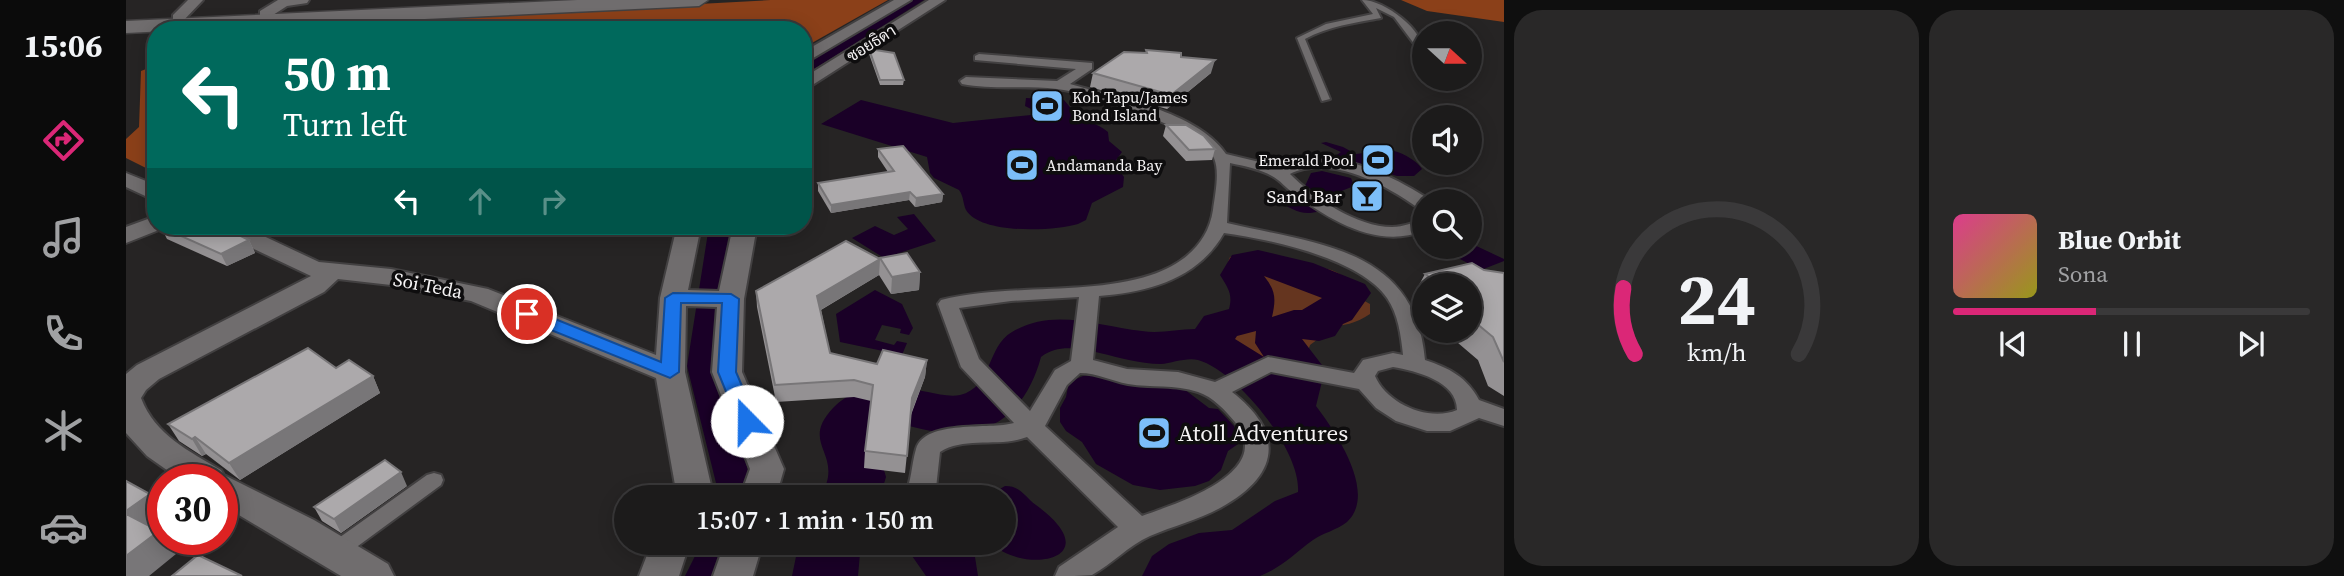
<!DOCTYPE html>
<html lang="en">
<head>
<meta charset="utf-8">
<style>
  :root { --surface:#1c1b1b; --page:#292828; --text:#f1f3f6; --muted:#a0a1a3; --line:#3a393a; --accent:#db2777 }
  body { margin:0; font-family:"Source Serif 4",Sarabun,serif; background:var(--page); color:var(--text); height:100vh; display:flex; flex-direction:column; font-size:26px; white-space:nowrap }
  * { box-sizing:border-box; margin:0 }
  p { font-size:23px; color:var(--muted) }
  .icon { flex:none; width:38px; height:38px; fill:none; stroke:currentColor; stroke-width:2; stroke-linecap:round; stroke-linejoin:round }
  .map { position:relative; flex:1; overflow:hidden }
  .sheet { display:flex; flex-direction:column; gap:10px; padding:10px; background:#0f0f0f; width:840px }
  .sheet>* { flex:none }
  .top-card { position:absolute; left:21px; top:21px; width:665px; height:214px; border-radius:28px; box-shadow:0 4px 18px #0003,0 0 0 2px var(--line); background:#00695c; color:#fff; overflow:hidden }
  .needle { width:46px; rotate:111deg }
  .tools { position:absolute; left:1286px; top:21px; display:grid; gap:14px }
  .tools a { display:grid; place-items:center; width:70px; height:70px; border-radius:50%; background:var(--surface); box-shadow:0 4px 18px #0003,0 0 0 2px var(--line); font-size:35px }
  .speed { position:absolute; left:21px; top:464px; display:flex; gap:14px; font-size:35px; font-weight:700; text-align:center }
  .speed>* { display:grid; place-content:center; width:91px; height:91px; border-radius:50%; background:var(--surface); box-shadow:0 4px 18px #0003,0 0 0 2px var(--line); line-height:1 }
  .speed .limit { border:10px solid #d22; background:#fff; color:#111 }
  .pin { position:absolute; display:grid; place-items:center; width:60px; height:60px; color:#fff; margin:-30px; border:4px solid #fff; border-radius:50%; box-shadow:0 2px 7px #0007 }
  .me { position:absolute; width:77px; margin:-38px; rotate:338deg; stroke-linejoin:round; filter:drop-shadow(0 0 5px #0008) }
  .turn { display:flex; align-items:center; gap:24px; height:147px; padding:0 21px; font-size:32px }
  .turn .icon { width:91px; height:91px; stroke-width:2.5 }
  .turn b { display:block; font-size:49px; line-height:60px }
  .lanes { display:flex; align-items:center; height:66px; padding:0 21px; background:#0003; justify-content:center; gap:35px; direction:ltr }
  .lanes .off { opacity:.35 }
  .sheet .tile { flex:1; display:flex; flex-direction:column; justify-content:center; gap:10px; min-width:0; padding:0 24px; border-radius:28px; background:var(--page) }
  .sheet .dial { align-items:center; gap:0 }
  .dial svg { height:182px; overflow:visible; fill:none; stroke:var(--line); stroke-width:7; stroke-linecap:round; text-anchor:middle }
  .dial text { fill:var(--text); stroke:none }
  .song { display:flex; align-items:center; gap:21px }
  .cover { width:84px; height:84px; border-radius:10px; background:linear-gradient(135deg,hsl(330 70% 55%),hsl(60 70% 35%)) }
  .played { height:7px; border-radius:4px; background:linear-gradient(90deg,var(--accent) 40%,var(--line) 40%) }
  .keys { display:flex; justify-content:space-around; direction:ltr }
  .sheet .tiles { flex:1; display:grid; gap:10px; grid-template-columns:repeat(2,1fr) }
  .trip { position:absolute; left:488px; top:485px; width:402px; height:70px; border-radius:35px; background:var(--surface); box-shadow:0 4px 18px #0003,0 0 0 2px var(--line); font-weight:600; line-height:70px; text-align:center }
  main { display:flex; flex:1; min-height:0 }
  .menu { display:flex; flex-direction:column; width:126px; justify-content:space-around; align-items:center; background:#0b0b0b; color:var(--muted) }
  .menu .icon { width:49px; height:49px }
  .menu .current { color:var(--accent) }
  .menu b { font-size:32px; color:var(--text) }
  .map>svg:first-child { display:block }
  .green { fill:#65351f }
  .forest { fill:#8b4019 }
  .water { fill:#1a0027 }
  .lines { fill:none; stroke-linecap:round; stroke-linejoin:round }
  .canal { fill:#1a0027; fill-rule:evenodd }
  .river { fill:#1a0027; fill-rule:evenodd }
  .service-casing { stroke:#424041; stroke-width:4 }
  .pedestrian-casing { stroke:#424041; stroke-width:4 }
  .minor-casing { stroke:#424041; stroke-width:4 }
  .secondary-casing { stroke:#424041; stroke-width:3 }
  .service { fill:#706d6e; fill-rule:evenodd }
  .pedestrian { fill:#706d6e; fill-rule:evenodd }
  .minor { fill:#706d6e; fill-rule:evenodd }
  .secondary { fill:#706d6e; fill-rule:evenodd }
  .wall { fill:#949193 }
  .shaded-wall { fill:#787678 }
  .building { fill:#aca9ab; stroke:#787678; stroke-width:2 }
  .route { fill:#1a73e8; stroke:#114b97; stroke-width:2 }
  .labels { text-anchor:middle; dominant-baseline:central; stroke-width:7; stroke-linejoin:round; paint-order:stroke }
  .far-street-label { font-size:16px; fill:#f5f3f4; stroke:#0e0d0e }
  .far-poi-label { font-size:16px; fill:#f5f3f4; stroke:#0e0d0e; text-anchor:start }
  .poi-label { font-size:19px; fill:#f5f3f4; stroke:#0e0d0e; text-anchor:end }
  .street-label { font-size:19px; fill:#f5f3f4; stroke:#0e0d0e }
  .near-poi-label { font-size:23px; fill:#f5f3f4; stroke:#0e0d0e; text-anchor:start }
</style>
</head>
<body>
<main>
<nav class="menu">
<b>15:06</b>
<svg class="icon current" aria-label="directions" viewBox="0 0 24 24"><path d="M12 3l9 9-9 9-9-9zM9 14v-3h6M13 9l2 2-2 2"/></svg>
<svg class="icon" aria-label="music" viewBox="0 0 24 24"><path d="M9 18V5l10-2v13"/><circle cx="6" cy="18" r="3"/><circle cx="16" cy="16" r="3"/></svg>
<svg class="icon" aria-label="phone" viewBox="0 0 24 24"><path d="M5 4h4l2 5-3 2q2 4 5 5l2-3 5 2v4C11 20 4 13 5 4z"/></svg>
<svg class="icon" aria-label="climate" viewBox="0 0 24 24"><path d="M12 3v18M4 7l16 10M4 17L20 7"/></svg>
<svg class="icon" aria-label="car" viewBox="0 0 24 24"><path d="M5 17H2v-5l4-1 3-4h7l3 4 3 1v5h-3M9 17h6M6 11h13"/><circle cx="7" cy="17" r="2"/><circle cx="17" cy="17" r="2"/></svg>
</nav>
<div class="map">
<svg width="1378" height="576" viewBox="0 0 1378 576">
  <rect width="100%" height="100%" fill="#262424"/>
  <!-- green -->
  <path class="green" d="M 1114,255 C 1128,255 1137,261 1150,266 C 1175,273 1200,258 1224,282 L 1224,293 L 1244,304 L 1244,314 C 1227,325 1214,327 1193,326 L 1196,336 L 1184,345 L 1163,407 L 1113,362 L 1082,345 L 1094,326 L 1123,318 L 1124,307 C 1108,293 1094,279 1104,257 Z"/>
  <!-- forest -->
  <path class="forest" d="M 645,0 L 762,0 L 677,48 L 677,30 L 233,30 L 217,23 Z
    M 1275,0 L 1378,0 L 1378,22 L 1301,11 Z
    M 30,65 L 30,173 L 0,158 L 0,139 L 13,127 L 15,71 Z"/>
  <!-- water -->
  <path class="water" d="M 900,98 L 938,100 C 945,108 950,116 961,121 C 969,124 975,126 982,132 L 983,141 L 996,152 L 988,163 L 998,177 L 997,187 L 966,203 L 960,220 L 952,224 C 929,231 855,235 840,210 C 837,204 838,197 833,190 L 808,178 L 804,173 L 801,157 L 695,124 L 735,100 L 827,123 L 915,114 L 899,106 Z
    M 1200,142 L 1217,147 L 1230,154 L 1245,152 L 1236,147 C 1253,144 1286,153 1296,169 L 1288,176 L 1271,176 L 1208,157 L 1215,152 L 1195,143 Z
    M 1196,171 L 1225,178 L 1228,186 L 1208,194 L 1181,189 L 1179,186 L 1185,173 Z
    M 1154,191 L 1178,196 L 1192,207 L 1193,211 C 1177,217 1165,209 1151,200 L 1149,194 Z
    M 788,214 L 810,241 L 758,258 L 726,238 L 749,226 L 768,235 L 782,229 L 771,217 Z
    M 1344,243 L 1378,259 L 1378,261 L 1355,270 L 1311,247 L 1344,247 Z
    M 749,290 L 776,304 L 787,328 L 783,335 L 774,333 L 775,329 L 756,325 L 749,340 L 768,345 L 771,341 L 781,343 L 776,355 L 714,342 L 710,314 Z
    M 976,374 L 1050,383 L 1083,408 L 1092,409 L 1108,426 L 1115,442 L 1102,451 L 1095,470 L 1083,481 L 1069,486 L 1034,490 L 1007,485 L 970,464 L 956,442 L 940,431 L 934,422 L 934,408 L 940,397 L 943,382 L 957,376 Z
    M 879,486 C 895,486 898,496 910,505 C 984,559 901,576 864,543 L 878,542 L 878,497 L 860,497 Z
    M 777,543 L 843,543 L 849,557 L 852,576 L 800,576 Z"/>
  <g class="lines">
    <!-- canal -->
    <path class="canal" d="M 782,0 L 798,0 L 677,76 L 677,64 Z
      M 583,226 L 607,226 L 591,366 L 627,487 L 625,497 L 589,497 L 591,487 L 561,366 Z
      M 576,542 L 614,542 L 600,576 L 559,576 Z"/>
    <!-- river -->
    <path class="river" d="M 1132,250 L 1187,263 L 1239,284 L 1245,293 L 1226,320 L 1217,324 L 1209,336 L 1193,341 L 1176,339 L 1199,369 L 1190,406 C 1209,431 1252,493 1221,522 C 1211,530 1197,533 1187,540 C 1169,553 1155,568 1134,576 L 1016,576 L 1026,556 L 1043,544 L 1073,533 L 1106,530 L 1149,501 L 1172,492 C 1175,450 1111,371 1072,360 C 1061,357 1046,363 1035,364 C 1024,364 1013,362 1003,360 C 976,355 938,338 915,357 C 903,401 876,434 827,433 C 806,433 787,426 767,423 L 757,424 L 748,436 L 760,477 L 754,497 L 694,497 C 697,491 701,484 702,477 C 706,449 678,439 707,408 C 733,381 770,386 802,392 C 812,394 824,397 834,395 C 867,387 860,347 886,332 C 927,307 972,326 1016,331 C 1034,334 1051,329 1069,329 L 1078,316 L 1103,309 C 1107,294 1102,288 1094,275 L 1106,255 ZM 1138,276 L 1196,298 L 1176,310 L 1168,310 L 1146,317 C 1150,299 1150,291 1138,276 ZM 1130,331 L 1129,343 L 1138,357 L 1109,339 L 1111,336 Z
      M 673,542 L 735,542 L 732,576 L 666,576 Z"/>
    <defs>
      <path id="service" d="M 1236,0 C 1259,0 1298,30 1298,53 L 1295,53 L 1268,17 L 1250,8 L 1255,18 C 1228,23 1203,26 1179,39 L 1204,99 L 1196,101 L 1171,38 L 1200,24 L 1247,14 Z
        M 1313,79 L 1321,79 L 1324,82 L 1316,84 Z
        M 308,473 L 315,475 L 317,480 L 315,485 L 217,557 L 210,560 L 203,557 L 200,551 L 203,545 L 301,475 Z"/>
      <path id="pedestrian" d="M 853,54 L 966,63 L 966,69 L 944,84 C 991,98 1071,111 1100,154 L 1154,167 C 1201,143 1264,174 1304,200 L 1298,201 L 1298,209 L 1292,208 C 1260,185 1204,154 1164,174 C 1188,198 1231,227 1266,227 C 1278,227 1287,222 1298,220 L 1298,231 C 1251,249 1205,221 1167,193 C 1160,188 1154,180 1146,176 C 1134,169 1118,166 1104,163 L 1101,223 C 1189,244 1290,247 1299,360 C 1323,368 1341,377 1353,400 L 1378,409 L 1378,426 L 1353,418 L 1324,431 L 1301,431 L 1270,421 L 1250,408 L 1233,389 L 1145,372 L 1106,392 C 1160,434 1153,476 1094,508 C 1072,520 1047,526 1024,536 C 1002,546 986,564 966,575 C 957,576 939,576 929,576 L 933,567 L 992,527 L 901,437 C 873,448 839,436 814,452 L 810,488 L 805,497 L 778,497 C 786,481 785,466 790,449 C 799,419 864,430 888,423 L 835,367 L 812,304 L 815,300 C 883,283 961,296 1025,275 C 1056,265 1082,244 1087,210 C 1089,195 1094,172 1088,158 C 1075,129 962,92 931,89 C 900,85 866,90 836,84 L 834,81 L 840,77 L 931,81 L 950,69 L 849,60 L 849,56 ZM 1098,233 C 1142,239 1234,258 1261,298 C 1272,314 1275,335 1277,355 L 1267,353 L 1237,360 L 1228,373 L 1142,357 L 1089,382 L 1052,372 L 1001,369 L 967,360 L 973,296 C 1023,292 1072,279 1098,233 ZM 953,297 L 945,361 L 929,370 L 904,411 L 853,359 L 833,308 L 885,301 ZM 1267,367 C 1290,371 1331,381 1331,410 C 1303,422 1261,404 1249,376 L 1252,371 ZM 954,373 C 971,373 986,381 1002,384 C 1026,388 1048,384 1072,392 C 1087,397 1099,410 1109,422 C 1151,473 1049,504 1016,516 L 919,426 L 941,385 Z"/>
      <path id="minor" d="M 62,0 L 77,0 L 57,21 L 47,21 L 47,15 Z
        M 152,0 L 183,0 L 181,3 L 161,6 L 144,17 L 134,17 L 134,11 Z
        M 768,0 L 785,0 L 677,64 L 677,52 Z
        M 803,0 L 819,0 L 677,91 L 677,78 Z
        M 0,173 L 30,185 L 30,201 L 0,187 Z
        M 30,216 L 30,226 L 40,226 L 38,228 L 0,243 L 0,227 Z
        M 86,226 L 116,226 L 193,262 L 265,269 L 362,289 L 530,355 L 534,298 L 551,226 L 575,226 L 562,290 L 593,291 L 607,226 L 631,226 L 618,299 L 616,372 L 658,469 L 650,497 L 614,497 L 624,469 L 586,372 L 591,307 L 560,306 L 559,372 L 585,485 L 580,497 L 544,497 L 549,485 L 530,378 L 345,301 L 265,285 L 212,279 L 198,292 L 33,379 L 20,390 L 15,398 C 29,435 63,451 95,470 L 98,475 L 188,520 L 262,564 L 268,576 L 215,576 L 96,505 L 96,480 L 55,480 L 21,456 L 0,433 L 0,374 L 11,365 L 185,276 L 90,231 Z
        M 526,542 L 564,542 L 553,576 L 513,576 Z
        M 599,542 L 637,542 L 627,576 L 587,576 Z"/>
      <path id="secondary" d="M 451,0 L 582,0 L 573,6 L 0,33 L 0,21 Z"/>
    </defs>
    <!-- service casing -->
    <use href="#service" class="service-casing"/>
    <!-- pedestrian casing -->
    <use href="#pedestrian" class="pedestrian-casing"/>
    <!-- minor casing -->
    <use href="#minor" class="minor-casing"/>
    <!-- secondary casing -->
    <use href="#secondary" class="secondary-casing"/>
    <!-- service -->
    <use href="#service" class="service"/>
    <!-- pedestrian -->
    <use href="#pedestrian" class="pedestrian"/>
    <!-- minor -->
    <use href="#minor" class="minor"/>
    <!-- secondary -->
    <use href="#secondary" class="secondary"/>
  </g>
  <!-- wall -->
  <path class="wall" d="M 743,49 L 778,80 L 777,85 L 754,85 L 743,54 Z
    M 1020,50 L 1055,57 L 1085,73 L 1041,109 L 964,87 L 967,73 L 1020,53 Z
    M 1040,125 L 1089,149 L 1086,160 L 1060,161 L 1037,136 Z
    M 752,149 L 817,194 L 816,202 L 789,207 L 783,200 L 705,213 L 692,191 L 692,183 L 762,172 L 752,157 Z
    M 35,227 L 123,240 L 129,253 L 101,266 L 41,239 Z
    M 754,259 L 794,272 L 793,290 L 765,294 L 753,275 L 695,310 L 704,353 L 751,364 L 801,360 L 799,377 L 785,415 L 779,473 L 738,468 L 739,451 L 745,401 L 728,397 L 650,402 L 631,307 L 630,291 Z
    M 1358,270 L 1378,273 L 1378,396 L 1362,386 L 1352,360 L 1325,337 L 1322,331 L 1344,331 L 1344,285 L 1298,285 L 1298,305 L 1287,296 L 1299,274 Z
    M 210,368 L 247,376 L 254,393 L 114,480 L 80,454 L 76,456 L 53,441 L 42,424 Z
    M 281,486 L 215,533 L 196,521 L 188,507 Z"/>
  <!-- shaded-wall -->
  <path class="shaded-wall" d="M 1089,60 L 1085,73 L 1041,109 L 1045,95 Z
    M 784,192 L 783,200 L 705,213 L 705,205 Z
    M 817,194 L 816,202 L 789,207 L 790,198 Z
    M 123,240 L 129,253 L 101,266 L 95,254 Z
    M 754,259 L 753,275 L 691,312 L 691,296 Z
    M 794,272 L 793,290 L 765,294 L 766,277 Z
    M 801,360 L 799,377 L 784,416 L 786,398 Z
    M 247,376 L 254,393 L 114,480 L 103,463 Z
    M 69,437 L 80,454 L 76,456 L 66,439 Z
    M 275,472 L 281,486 L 215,533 L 208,519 Z
    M 24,494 L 37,512 L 37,520 L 15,536 L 0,517 L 0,511 Z
    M 33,531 L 37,536 L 37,539 L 39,539 L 50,554 L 23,576 L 0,576 L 0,556 Z"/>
  <!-- building -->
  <path class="building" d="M 743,49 L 768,53 L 778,80 L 754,80 Z
    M 1020,50 L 1055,53 L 1055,57 L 1089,60 L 1045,95 L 967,73 L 998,52 L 1021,53 Z
    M 1040,125 L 1060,125 L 1078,136 L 1089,149 L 1063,150 Z
    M 777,146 L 817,194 L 790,198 L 784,192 L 705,205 L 692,183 L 768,171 L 752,149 Z
    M 37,226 L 94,226 L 123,240 L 95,254 L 35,227 Z
    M 720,241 L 754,259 L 691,296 L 704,353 L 751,364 L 757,350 L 801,360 L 786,398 L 781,456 L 739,451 L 747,385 L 728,380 L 649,385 L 630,291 Z
    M 781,253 L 794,272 L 766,277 L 754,258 Z
    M 1346,263 L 1358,270 L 1378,273 L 1378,362 L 1367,337 L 1344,318 L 1344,285 L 1315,285 L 1299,274 Z
    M 182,348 L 210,368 L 223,360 L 247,376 L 103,463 L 69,437 L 66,439 L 42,424 Z
    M 259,460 L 275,472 L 208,519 L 188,507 Z
    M 0,481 L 24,494 L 0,511 Z
    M 0,514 L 33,531 L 0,556 Z
    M 72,555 L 116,576 L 46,576 Z"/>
  <!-- route -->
  <path class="route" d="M 547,293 L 605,294 L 613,299 L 610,372 L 631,421 L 628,426 L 614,426 L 592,372 L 596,303 L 555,303 L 553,372 L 544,378 L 395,318 L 392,314 L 395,310 L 407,310 L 535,362 L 539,298 Z"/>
  <!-- icons -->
  <defs>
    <symbol id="stadium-square" viewBox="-11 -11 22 22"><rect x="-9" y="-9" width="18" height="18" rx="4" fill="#7cbef9" stroke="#0e0d0e"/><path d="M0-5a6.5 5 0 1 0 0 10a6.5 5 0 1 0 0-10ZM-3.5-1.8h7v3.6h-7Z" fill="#111"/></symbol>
    <symbol id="bar-square" viewBox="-11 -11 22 22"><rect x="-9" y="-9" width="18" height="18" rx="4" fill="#7cbef9" stroke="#0e0d0e"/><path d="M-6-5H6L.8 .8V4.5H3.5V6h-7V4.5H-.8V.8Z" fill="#111"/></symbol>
  </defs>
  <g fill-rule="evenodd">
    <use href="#stadium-square" x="902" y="87" width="38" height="38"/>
    <use href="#stadium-square" x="1233" y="141" width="38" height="38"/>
    <use href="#stadium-square" x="877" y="146" width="38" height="38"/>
    <use href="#bar-square" x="1222" y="177" width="38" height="38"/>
    <use href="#stadium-square" x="1009" y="414" width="38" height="38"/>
  </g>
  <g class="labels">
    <!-- far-street labels -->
    <g class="far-street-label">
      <text transform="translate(745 43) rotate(-32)">ซอยธิดา</text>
    </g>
    <!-- far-poi labels -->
    <g class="far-poi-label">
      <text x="946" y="97">Koh Tapu/James<tspan x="946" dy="18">Bond Island</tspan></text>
      <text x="1228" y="160" text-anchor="end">Emerald Pool</text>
      <text x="920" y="165">Andamanda Bay</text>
    </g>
    <!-- poi labels -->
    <g class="poi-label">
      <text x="1216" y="196">Sand Bar</text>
    </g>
    <!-- street labels -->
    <g class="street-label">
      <text transform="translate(302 285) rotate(11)">Soi Teda</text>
    </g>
    <!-- near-poi labels -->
    <g class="near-poi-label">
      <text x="1052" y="433">Atoll Adventures</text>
    </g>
  </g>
</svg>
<div class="tools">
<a><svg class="needle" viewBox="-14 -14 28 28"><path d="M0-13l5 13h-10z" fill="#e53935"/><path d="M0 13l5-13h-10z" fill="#a0a1a3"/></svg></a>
<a><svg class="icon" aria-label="sound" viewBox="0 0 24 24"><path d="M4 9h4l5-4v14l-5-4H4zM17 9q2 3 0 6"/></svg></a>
<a><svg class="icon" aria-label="search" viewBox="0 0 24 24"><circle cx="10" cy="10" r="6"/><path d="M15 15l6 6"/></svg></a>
<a><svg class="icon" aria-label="layers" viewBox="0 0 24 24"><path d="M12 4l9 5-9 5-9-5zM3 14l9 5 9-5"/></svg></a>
</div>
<div class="speed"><div class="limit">30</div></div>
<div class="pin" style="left:401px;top:314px;background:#d93025"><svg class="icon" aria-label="arrive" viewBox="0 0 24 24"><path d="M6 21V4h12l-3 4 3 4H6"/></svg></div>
<svg class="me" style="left:621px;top:421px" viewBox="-20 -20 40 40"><circle r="19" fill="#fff"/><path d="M0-13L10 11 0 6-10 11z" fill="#1a73e8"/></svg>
<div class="trip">15:07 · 1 min · 150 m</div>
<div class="top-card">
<div class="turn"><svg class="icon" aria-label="left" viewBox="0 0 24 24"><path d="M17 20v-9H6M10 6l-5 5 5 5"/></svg><div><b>50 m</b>Turn left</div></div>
<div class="lanes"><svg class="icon" aria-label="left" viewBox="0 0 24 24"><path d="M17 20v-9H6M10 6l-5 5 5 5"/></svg><svg class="icon off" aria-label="ahead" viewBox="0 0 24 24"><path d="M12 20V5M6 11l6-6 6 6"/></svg><svg class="icon off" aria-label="right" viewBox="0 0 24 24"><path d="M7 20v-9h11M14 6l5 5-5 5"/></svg></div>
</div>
</div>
<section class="sheet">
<div class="tiles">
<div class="tile dial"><svg viewBox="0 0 100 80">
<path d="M14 69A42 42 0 1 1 86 69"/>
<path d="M14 69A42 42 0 0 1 9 40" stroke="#db2777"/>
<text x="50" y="56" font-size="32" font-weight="700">24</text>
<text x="50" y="72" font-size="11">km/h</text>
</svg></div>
<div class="tile">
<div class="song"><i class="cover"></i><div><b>Blue Orbit</b><p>Sona</p></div></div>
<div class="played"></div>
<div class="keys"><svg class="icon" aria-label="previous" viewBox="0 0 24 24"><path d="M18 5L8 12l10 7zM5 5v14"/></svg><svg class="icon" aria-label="pause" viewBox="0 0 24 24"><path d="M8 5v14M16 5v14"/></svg><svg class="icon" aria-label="next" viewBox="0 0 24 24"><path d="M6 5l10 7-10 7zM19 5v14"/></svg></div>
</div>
</div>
</section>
</main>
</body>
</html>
